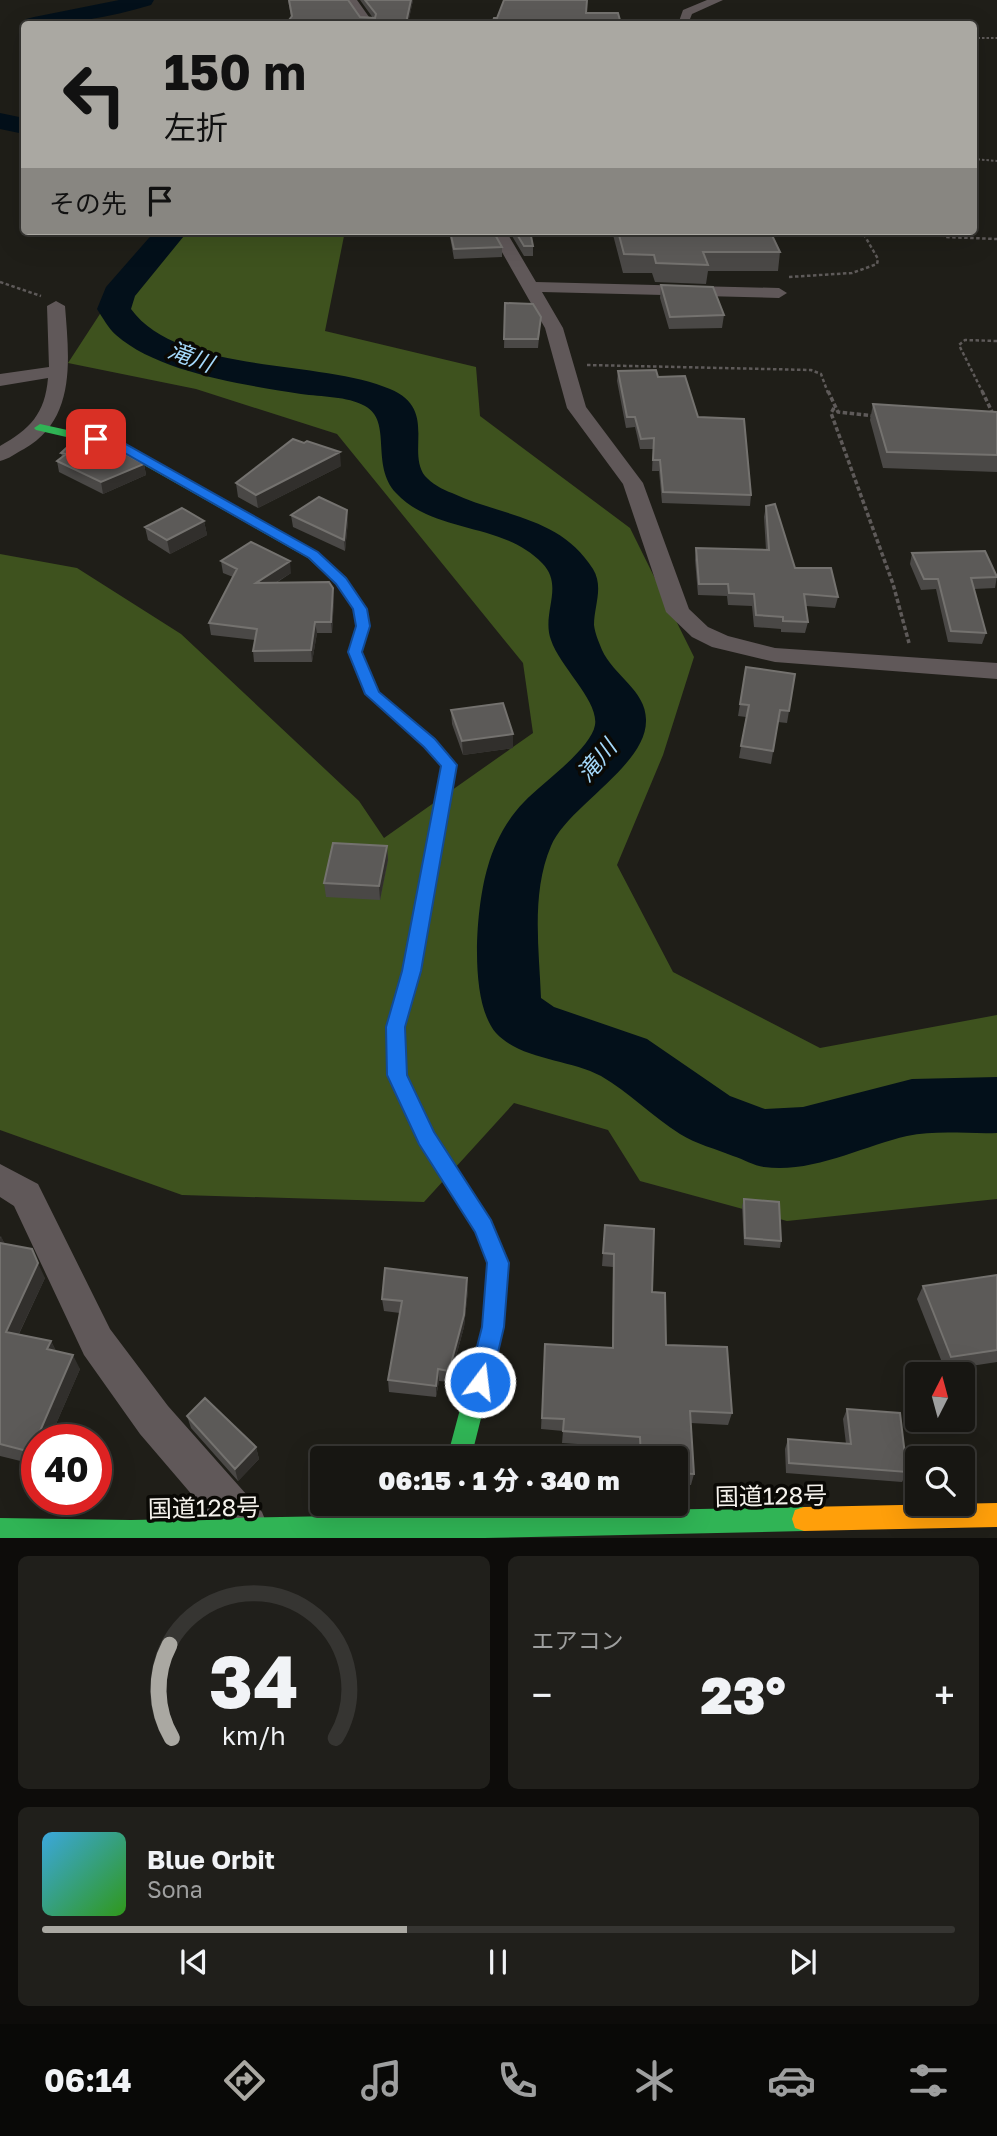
<!DOCTYPE html>
<html lang="ja">
<head>
<meta charset="utf-8">
<style>
  :root { --surface:#171612; --page:#201f1b; --text:#f1f3f6; --muted:#9e9f9f; --line:#363532; --accent:#aaa8a2 }
  body { margin:0; font-family:"Golos Text","Noto Sans JP",sans-serif; background:var(--page); color:var(--text); height:100vh; display:flex; flex-direction:column; font-size:26px; white-space:nowrap }
  * { box-sizing:border-box; margin:0 }
  p { font-size:23px; color:var(--muted) }
  .icon { flex:none; width:38px; height:38px; fill:none; stroke:currentColor; stroke-width:2; stroke-linecap:round; stroke-linejoin:round }
  .map { position:relative; height:1538px; overflow:hidden }
  .drawer { display:flex; flex-direction:column; gap:18px; padding:18px; background:#0d0c0a; flex:1 }
  .drawer>* { flex:none }
  .guide { position:absolute; left:21px; top:21px; width:956px; height:214px; border-radius:7px; box-shadow:0 7px 28px #0002,0 0 0 2px var(--line); background:#aaa8a2; color:#111; overflow:hidden }
  .needle { width:46px; rotate:6deg }
  .fabs { position:absolute; left:905px; top:1362px; display:grid; gap:14px }
  .fabs a { display:grid; place-items:center; width:70px; height:70px; border-radius:7px; background:var(--surface); box-shadow:0 7px 28px #0002,0 0 0 2px var(--line); font-size:35px }
  .speed { position:absolute; left:21px; top:1424px; display:flex; gap:14px; font-size:35px; font-weight:700; text-align:center }
  .speed>* { display:grid; place-content:center; width:91px; height:91px; border-radius:50%; background:var(--surface); box-shadow:0 7px 28px #0002,0 0 0 2px var(--line); line-height:1 }
  .speed .limit { border:10px solid #d22; background:#fff; color:#111 }
  .pin { position:absolute; display:grid; place-items:center; width:60px; height:60px; color:#fff; margin:-30px; border-radius:14px; box-shadow:0 4px 10px #0006 }
  .me { position:absolute; width:77px; margin:-38px; rotate:15deg; stroke-linejoin:round; filter:drop-shadow(0 0 5px #0008) }
  .turn { display:flex; align-items:center; gap:24px; height:147px; padding:0 28px; font-size:32px }
  .turn .icon { width:91px; height:91px; stroke-width:2.5 }
  .turn b { display:block; font-size:49px; line-height:60px }
  .then { display:flex; align-items:center; height:66px; padding:0 28px; background:#0003; gap:14px; font-size:26px }
  .big { font-size:52px; font-weight:800; line-height:1.1 }
  .drawer .widget { flex:1; display:flex; flex-direction:column; justify-content:center; gap:10px; min-width:0; padding:0 24px; border-radius:10px; background:var(--page) }
  .drawer .dial { align-items:center; gap:0 }
  .dial svg { height:182px; overflow:visible; fill:none; stroke:var(--line); stroke-width:7; stroke-linecap:round; text-anchor:middle }
  .dial text { fill:var(--text); stroke:none }
  .song { display:flex; align-items:center; gap:21px }
  .cover { width:84px; height:84px; border-radius:10px; background:linear-gradient(135deg,hsl(200 70% 55%),hsl(110 70% 35%)) }
  .played { height:7px; border-radius:4px; background:linear-gradient(90deg,var(--accent) 40%,var(--line) 40%) }
  .keys { display:flex; justify-content:space-around; direction:ltr }
  .heat { display:flex; justify-content:space-between; align-items:center; font-size:38px; direction:ltr }
  .drawer .tiles { flex:1; display:grid; gap:18px; grid-template-columns:1fr 1fr }
  .widget:last-child { grid-column:span 2 }
  .trip { position:absolute; left:310px; top:1446px; width:378px; height:70px; border-radius:7px; background:var(--surface); box-shadow:0 7px 28px #0002,0 0 0 2px var(--line); font-weight:800; line-height:70px; text-align:center }
  .dock { display:flex; height:112px; justify-content:space-around; align-items:center; background:#090907; color:var(--muted) }
  .dock .icon { width:49px; height:49px }
  .dock .selected { color:var(--accent) }
  .dock b { font-size:32px; color:var(--text) }
  .map>svg:first-child { display:block }
  .forest { fill:#3e521e }
  .lines { fill:none; stroke-linecap:round; stroke-linejoin:round }
  .river { fill:#03101a; fill-rule:evenodd }
  .path-far2 { stroke:#5e5a59; stroke-width:2; stroke-dasharray:2.5 2; stroke-linecap:butt }
  .path-far1 { stroke:#5e5a59; stroke-width:2.5; stroke-dasharray:3.5 2.5; stroke-linecap:butt }
  .path { stroke:#5e5a59; stroke-width:3.5; stroke-dasharray:4.5 2.5; stroke-linecap:butt }
  .street { fill:#605859; fill-rule:evenodd }
  .fast { fill:#30b455; fill-rule:evenodd }
  .slow { fill:#ff9f0a; fill-rule:evenodd }
  .wall { fill:#4a4846 }
  .shaded-wall { fill:#312f2c }
  .building { fill:#5c5a58; stroke:#74726f; stroke-width:2 }
  .route { fill:#1a73e8; stroke:#114b97; stroke-width:2 }
  .labels { text-anchor:middle; dominant-baseline:central; stroke-width:7; stroke-linejoin:round; paint-order:stroke }
  .water-label { font-size:23px; font-style:italic; fill:#a5d9fb; stroke:#0a0905 }
  .near-street-label { font-size:24px; fill:#f5f2ec; stroke:#0a0905 }
</style>
</head>
<body>
<div class="map">
<svg width="997" height="1538" viewBox="0 0 997 1538">
  <rect width="100%" height="100%" fill="#1f1e18"/>
  <!-- forest -->
  <path class="forest" d="M 154,231 L 345,231 L 325,331 L 476,367 L 480,416 L 630,528 L 694,657 L 663,755 L 617,865 L 673,972 L 820,1048 L 997,1015 L 997,1199 L 787,1221 L 640,1181 L 608,1130 L 514,1103 L 424,1202 L 182,1195 L 0,1130 L 0,554 L 77,568 L 181,634 L 359,801 L 384,838 L 533,733 L 523,663 L 337,434 L 196,389 L 68,363 Z"/>
  <g class="lines">
    <!-- river -->
    <path class="river" d="M 119,0 L 154,0 L 151,5 C 108,18 69,24 24,24 L 24,27 L 22,24 L 26,19 L 34,17 Z
      M 0,113 L 24,118 L 24,134 L 0,129 Z
      M 155,231 L 188,231 L 135,296 L 131,309 C 179,375 322,359 390,389 C 438,409 406,451 425,476 C 431,483 443,490 452,493 C 503,517 560,516 593,569 C 604,587 594,606 594,625 C 595,634 599,642 602,650 C 613,675 647,691 646,721 C 646,766 567,807 551,846 C 531,893 539,948 541,998 L 554,1007 L 647,1039 L 730,1096 L 765,1109 L 803,1107 L 912,1079 L 997,1077 L 997,1133 C 968,1134 935,1130 907,1136 C 863,1146 811,1174 764,1167 C 754,1166 743,1159 733,1156 C 716,1149 696,1144 680,1134 C 653,1117 629,1092 601,1076 C 569,1059 521,1060 496,1033 C 468,1001 476,905 488,866 C 494,844 507,819 524,802 C 541,784 591,749 595,725 C 599,701 560,667 551,640 C 541,613 565,586 542,563 C 503,522 434,534 396,493 C 370,465 393,421 365,406 C 347,396 322,397 301,394 C 246,385 159,373 116,335 C 108,328 103,318 97,309 L 106,287 Z"/>
    <!-- path-far2 -->
    <path class="path-far2" d="M 973,38 L 997,38
      M 973,159 L 997,161"/>
    <!-- path-far1 -->
    <path class="path-far1" d="M 936,231 L 945,237 L 997,239
      M 789,277 L 852,273 L 877,264 L 878,259 L 862,231
      M 0,282 L 41,296
      M 587,365 L 811,370 L 821,374 L 828,393
      M 983,393 L 959,345 L 965,340 L 997,341"/>
    <!-- path -->
    <path class="path" d="M 828,391 L 838,412 L 874,416
      M 982,391 L 994,416
      M 834,408 L 831,413 L 893,584 L 909,643"/>
    <!-- street -->
    <path class="street" d="M 345,0 L 357,0 L 374,24 L 363,24 Z
      M 707,0 L 723,0 L 692,14 L 688,24 L 678,24 L 683,10 Z
      M 490,231 L 506,231 L 536,282 L 779,288 L 787,293 L 779,298 L 542,292 L 563,328 L 586,407 L 643,483 L 689,609 L 708,627 L 728,636 L 775,648 L 997,663 L 997,679 L 775,662 L 712,647 L 692,637 L 666,612 L 623,484 L 567,408 L 545,328 Z
      M 56,301 L 65,306 C 69,358 77,419 24,449 C 16,453 9,459 0,461 L 0,446 C 30,429 45,414 48,378 L 0,386 L 0,374 L 49,367 L 47,306 Z
      M 0,1164 L 38,1184 L 110,1329 L 168,1406 L 262,1512 L 268,1527 L 263,1538 L 229,1538 L 140,1434 L 84,1355 L 14,1206 L 0,1197 Z"/>
    <!-- fast -->
    <path class="fast" d="M 40,424 L 122,442 L 318,552 L 346,578 L 367,609 L 370,626 L 362,652 L 378,692 L 398,709 L 401,712 L 398,715 L 388,715 L 365,694 L 348,652 L 356,626 L 353,609 L 336,584 L 308,558 L 114,448 L 36,430 L 34,428 Z
      M 428,1131 L 435,1134 L 490,1220 L 509,1263 L 504,1327 L 471,1458 L 447,1458 L 482,1327 L 487,1263 L 475,1232 L 418,1140 L 421,1134 Z
      M 804,1507 L 813,1510 L 816,1519 L 813,1528 L 804,1531 L 484,1538 L 0,1538 L 0,1518 L 131,1520 Z"/>
    <!-- slow -->
    <path class="slow" d="M 393,707 L 398,709 L 435,739 L 457,765 L 421,971 L 405,1027 L 407,1075 L 438,1140 L 435,1146 L 428,1149 L 421,1146 L 387,1075 L 387,1027 L 403,971 L 441,766 L 425,747 L 388,715 L 385,712 Z
      M 997,1503 L 997,1527 L 804,1531 L 795,1528 L 792,1519 L 795,1510 L 804,1507 Z"/>
  </g>
  <!-- wall -->
  <path class="wall" d="M 288,0 L 348,0 L 360,17 L 373,18 L 360,0 L 413,0 L 408,23 L 425,24 L 291,17 Z
    M 449,231 L 493,231 L 502,247 L 502,257 L 454,259 Z
    M 509,231 L 530,231 L 533,246 L 533,256 L 524,256 Z
    M 612,231 L 770,231 L 780,252 L 778,271 L 708,271 L 706,284 L 655,282 L 652,273 L 623,273 Z
    M 661,285 L 724,315 L 722,328 L 669,329 L 660,298 Z
    M 505,303 L 541,317 L 538,348 L 504,348 Z
    M 618,371 L 658,377 L 698,417 L 751,495 L 750,506 L 662,503 L 659,471 L 652,471 L 653,449 L 640,449 L 635,427 L 626,428 L 617,381 Z
    M 873,404 L 997,412 L 997,472 L 883,468 L 870,420 Z
    M 61,453 L 144,464 L 146,475 L 103,494 L 59,472 L 57,461 L 62,457 Z
    M 341,466 L 258,508 L 238,497 L 236,483 Z
    M 766,506 L 795,568 L 838,597 L 835,608 L 806,606 L 808,622 L 805,633 L 781,632 L 781,629 L 754,627 L 752,606 L 728,605 L 727,596 L 698,595 L 695,560 L 696,548 L 766,550 L 764,517 Z
    M 291,515 L 348,521 L 345,551 L 293,527 Z
    M 204,521 L 207,535 L 170,554 L 148,540 L 145,527 Z
    M 912,553 L 997,576 L 995,588 L 974,589 L 986,633 L 982,644 L 948,642 L 936,589 L 921,590 L 910,564 Z
    M 221,561 L 291,573 L 276,583 L 334,599 L 332,633 L 317,633 L 312,662 L 254,662 L 253,651 L 255,640 L 211,635 L 209,623 L 233,577 L 223,573 Z
    M 746,667 L 789,711 L 787,723 L 778,722 L 771,764 L 739,758 L 746,717 L 738,716 Z
    M 451,710 L 513,748 L 463,755 L 452,724 Z
    M 387,846 L 388,860 L 380,900 L 326,897 L 324,883 Z
    M 744,1199 L 781,1241 L 780,1248 L 744,1245 L 742,1206 Z
    M 605,1225 L 652,1292 L 666,1345 L 732,1413 L 728,1425 L 691,1423 L 694,1474 L 691,1485 L 676,1485 L 676,1458 L 638,1458 L 638,1448 L 562,1443 L 563,1431 L 541,1429 L 545,1344 L 612,1348 L 613,1267 L 602,1266 Z
    M 0,1236 L 5,1244 L 45,1278 L 19,1334 L 51,1341 L 56,1351 L 80,1369 L 49,1440 L 37,1440 L 37,1465 L 0,1456 Z
    M 997,1275 L 997,1362 L 945,1370 L 917,1299 L 923,1286 Z
    M 468,1290 L 464,1327 L 449,1382 L 439,1381 L 436,1397 L 389,1392 L 388,1380 L 400,1313 L 384,1311 L 382,1299 Z
    M 847,1409 L 907,1472 L 902,1482 L 786,1473 L 785,1449 L 788,1439 L 846,1444 L 843,1419 Z
    M 187,1416 L 256,1447 L 259,1459 L 238,1481 L 191,1428 Z"/>
  <!-- shaded-wall -->
  <path class="shaded-wall" d="M 411,0 L 413,0 L 408,24 L 406,23 Z
    M 340,452 L 341,466 L 258,508 L 256,495 Z
    M 144,464 L 146,475 L 103,494 L 101,482 Z
    M 347,510 L 348,521 L 345,551 L 344,540 Z
    M 204,521 L 207,535 L 170,554 L 167,540 Z
    M 290,561 L 291,573 L 257,594 L 256,583 Z
    M 333,588 L 334,599 L 332,633 L 331,622 Z
    M 315,622 L 317,633 L 312,662 L 311,650 Z
    M 513,734 L 513,748 L 463,755 L 462,741 Z
    M 387,846 L 388,860 L 380,900 L 379,886 Z
    M 1,1236 L 8,1251 L 0,1246 L 0,1239 Z
    M 38,1263 L 45,1278 L 13,1346 L 6,1332 Z
    M 467,1278 L 468,1290 L 464,1327 L 449,1382 L 449,1371 Z
    M 51,1341 L 58,1355 L 47,1349 Z
    M 73,1355 L 80,1369 L 49,1440 L 37,1440 L 37,1462 L 31,1452 Z
    M 438,1369 L 439,1381 L 436,1397 L 436,1386 Z
    M 256,1447 L 259,1459 L 238,1481 L 235,1469 Z"/>
  <!-- building -->
  <path class="building" d="M 289,0 L 348,0 L 360,17 L 375,18 L 376,14 L 365,0 L 411,0 L 406,23 L 424,22 L 425,24 L 286,24 L 292,16 Z
    M 504,0 L 587,0 L 586,13 L 618,13 L 621,24 L 492,24 L 494,18 L 497,18 Z
    M 450,231 L 493,231 L 502,247 L 454,249 Z
    M 515,231 L 530,231 L 533,246 L 524,246 Z
    M 618,231 L 770,231 L 780,252 L 703,252 L 708,265 L 656,263 L 654,255 L 624,254 Z
    M 661,285 L 713,287 L 724,315 L 670,317 Z
    M 505,303 L 533,304 L 541,317 L 538,339 L 504,339 Z
    M 656,370 L 658,377 L 685,376 L 698,417 L 744,419 L 751,495 L 663,492 L 660,460 L 653,460 L 654,438 L 641,439 L 635,417 L 627,417 L 618,371 Z
    M 873,404 L 997,412 L 997,455 L 887,452 Z
    M 78,437 L 106,443 L 144,464 L 101,482 L 57,461 L 66,454 L 61,453 Z
    M 293,439 L 304,443 L 307,441 L 340,452 L 256,495 L 236,483 Z
    M 319,497 L 347,510 L 344,540 L 291,515 Z
    M 775,504 L 795,568 L 831,568 L 838,597 L 804,594 L 808,622 L 783,621 L 783,617 L 756,615 L 754,594 L 729,593 L 728,584 L 699,584 L 696,548 L 769,550 L 766,506 Z
    M 182,508 L 204,521 L 167,540 L 145,527 Z
    M 251,542 L 290,561 L 256,583 L 329,582 L 333,588 L 331,622 L 315,622 L 311,650 L 253,651 L 257,629 L 209,623 L 237,569 L 221,561 Z
    M 985,551 L 997,577 L 971,578 L 986,633 L 951,631 L 938,579 L 924,579 L 912,553 Z
    M 746,667 L 795,674 L 789,711 L 780,710 L 773,751 L 741,746 L 749,705 L 740,704 Z
    M 503,703 L 513,734 L 462,741 L 451,710 Z
    M 333,843 L 387,846 L 379,886 L 324,883 Z
    M 744,1199 L 779,1202 L 781,1241 L 745,1238 Z
    M 605,1225 L 654,1229 L 652,1292 L 665,1293 L 666,1345 L 727,1347 L 732,1413 L 690,1411 L 694,1474 L 676,1473 L 676,1458 L 641,1458 L 640,1437 L 563,1431 L 564,1419 L 542,1418 L 545,1344 L 613,1348 L 614,1254 L 603,1253 Z
    M 0,1243 L 32,1249 L 38,1263 L 6,1332 L 51,1341 L 47,1349 L 73,1355 L 31,1452 L 0,1444 Z
    M 385,1268 L 467,1278 L 464,1315 L 449,1371 L 438,1369 L 436,1386 L 388,1380 L 402,1301 L 382,1299 Z
    M 997,1275 L 997,1350 L 951,1357 L 923,1286 Z
    M 205,1398 L 256,1447 L 235,1469 L 187,1416 Z
    M 847,1409 L 900,1413 L 907,1472 L 789,1463 L 788,1439 L 851,1444 Z"/>
  <!-- route -->
  <path class="route" d="M 96,435 L 122,442 L 318,552 L 346,578 L 367,609 L 370,626 L 362,652 L 379,692 L 435,739 L 457,765 L 421,971 L 405,1027 L 407,1075 L 434,1132 L 491,1220 L 509,1263 L 504,1327 L 491,1382 L 488,1391 L 480,1394 L 472,1391 L 468,1382 L 482,1327 L 487,1263 L 475,1232 L 419,1144 L 387,1075 L 386,1027 L 402,971 L 441,766 L 424,747 L 365,694 L 348,652 L 356,626 L 353,609 L 336,584 L 309,558 L 114,447 L 91,442 L 91,437 Z"/>
  <g class="labels">
    <!-- water labels -->
    <g class="water-label">
      <text transform="translate(191 356) rotate(20)">滝川</text>
      <text transform="translate(596 760) rotate(-50)">滝川</text>
    </g>
    <!-- near-street labels -->
    <g class="near-street-label">
      <text transform="translate(771 1495) rotate(-1)">国道128号</text>
      <text transform="translate(204 1507) rotate(-1)">国道128号</text>
    </g>
  </g>
</svg>
<div class="fabs">
<a><svg class="needle" viewBox="-14 -14 28 28"><path d="M0-13l5 13h-10z" fill="#e53935"/><path d="M0 13l5-13h-10z" fill="#9e9f9f"/></svg></a>
<a><svg class="icon" aria-label="search" viewBox="0 0 24 24"><circle cx="10" cy="10" r="6"/><path d="M15 15l6 6"/></svg></a>
</div>
<div class="speed"><div class="limit">40</div></div>
<div class="pin" style="left:96px;top:439px;background:#d93025"><svg class="icon" aria-label="arrive" viewBox="0 0 24 24"><path d="M6 21V4h12l-3 4 3 4H6"/></svg></div>
<svg class="me" style="left:480px;top:1382px" viewBox="-20 -20 40 40"><circle r="17" fill="#1a73e8" stroke="#fff" stroke-width="3"/><path d="M0-11L8 9 0 5-8 9z" fill="#fff"/></svg>
<div class="trip">06:15 · 1 分 · 340 m</div>
<div class="guide">
<div class="turn"><svg class="icon" aria-label="left" viewBox="0 0 24 24"><path d="M17 20v-9H6M10 6l-5 5 5 5"/></svg><div><b>150 m</b>左折</div></div>
<div class="then">その先<svg class="icon" aria-label="arrive" viewBox="0 0 24 24"><path d="M6 21V4h12l-3 4 3 4H6"/></svg></div>
</div>
</div>
<section class="drawer">
<div class="tiles">
<div class="widget dial"><svg viewBox="0 0 100 80">
<path d="M14 69A42 42 0 1 1 86 69"/>
<path d="M14 69A42 42 0 0 1 13 28" stroke="#aaa8a2"/>
<text x="50" y="56" font-size="32" font-weight="700">34</text>
<text x="50" y="72" font-size="11">km/h</text>
</svg></div>
<div class="widget"><p>エアコン</p>
<div class="heat"><a>−</a><b class="big">23°</b><a>+</a></div>
</div>
<div class="widget">
<div class="song"><i class="cover"></i><div><b>Blue Orbit</b><p>Sona</p></div></div>
<div class="played"></div>
<div class="keys"><svg class="icon" aria-label="previous" viewBox="0 0 24 24"><path d="M18 5L8 12l10 7zM5 5v14"/></svg><svg class="icon" aria-label="pause" viewBox="0 0 24 24"><path d="M8 5v14M16 5v14"/></svg><svg class="icon" aria-label="next" viewBox="0 0 24 24"><path d="M6 5l10 7-10 7zM19 5v14"/></svg></div>
</div>
</div>
</section>
<nav class="dock">
<b>06:14</b>
<svg class="icon selected" aria-label="directions" viewBox="0 0 24 24"><path d="M12 3l9 9-9 9-9-9zM9 14v-3h6M13 9l2 2-2 2"/></svg>
<svg class="icon" aria-label="music" viewBox="0 0 24 24"><path d="M9 18V5l10-2v13"/><circle cx="6" cy="18" r="3"/><circle cx="16" cy="16" r="3"/></svg>
<svg class="icon" aria-label="phone" viewBox="0 0 24 24"><path d="M5 4h4l2 5-3 2q2 4 5 5l2-3 5 2v4C11 20 4 13 5 4z"/></svg>
<svg class="icon" aria-label="climate" viewBox="0 0 24 24"><path d="M12 3v18M4 7l16 10M4 17L20 7"/></svg>
<svg class="icon" aria-label="car" viewBox="0 0 24 24"><path d="M5 17H2v-5l4-1 3-4h7l3 4 3 1v5h-3M9 17h6M6 11h13"/><circle cx="7" cy="17" r="2"/><circle cx="17" cy="17" r="2"/></svg>
<svg class="icon" aria-label="filters" viewBox="0 0 24 24"><path d="M4 7h16M4 17h16"/><circle cx="9" cy="7" r="2"/><circle cx="15" cy="17" r="2"/></svg>
</nav>
</body>
</html>
